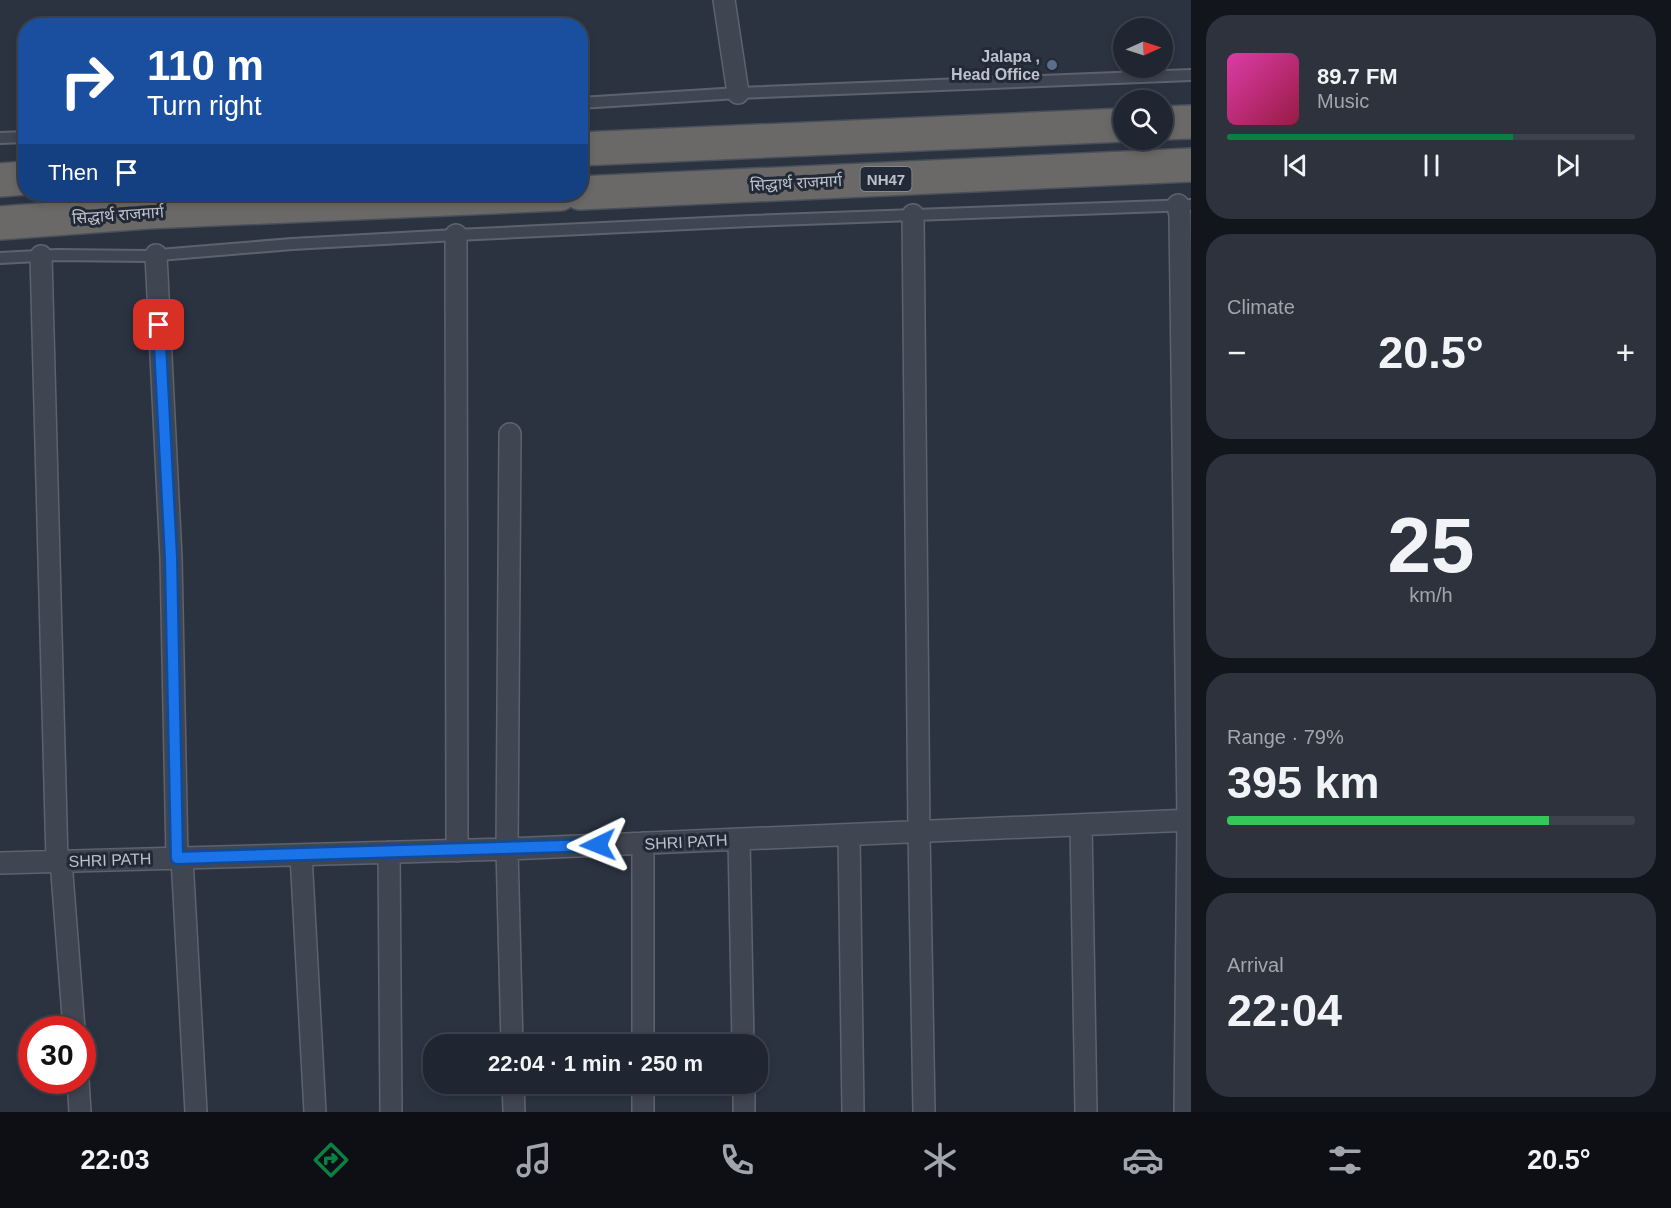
<!DOCTYPE html>
<html lang="en">
<head>
<meta charset="utf-8">
<style>
  :root { --surface:#202631; --page:#2d323d; --text:#f1f3f6; --muted:#a2a5ab; --line:#3d434d; --accent:#0b8043 }
  body { margin:0; font-family:Arial,"Noto Sans Devanagari",sans-serif; background:var(--page); color:var(--text); height:100vh; display:flex; flex-direction:column; font-size:22px; white-space:nowrap }
  * { box-sizing:border-box; margin:0 }
  p { font-size:20px; color:var(--muted) }
  .icon { flex:none; width:33px; height:33px; fill:none; stroke:currentColor; stroke-width:2; stroke-linecap:round; stroke-linejoin:round }
  .map { position:relative; flex:1; overflow:hidden }
  .drawer { display:flex; flex-direction:column; gap:15px; padding:15px; background:#12151b; width:480px }
  .drawer>* { flex:none }
  .top-card { position:absolute; left:18px; top:18px; width:570px; height:183px; border-radius:24px; box-shadow:0 3px 9px #0003,0 0 0 2px var(--line); background:#1a4fa0; color:#fff; overflow:hidden }
  .needle { width:39px; rotate:87deg }
  .tools { position:absolute; left:1113px; top:18px; display:grid; gap:12px }
  .tools a { display:grid; place-items:center; width:60px; height:60px; border-radius:50%; background:var(--surface); box-shadow:0 3px 9px #0003,0 0 0 2px var(--line); font-size:30px }
  .speed { position:absolute; left:18px; top:1016px; display:flex; gap:12px; font-size:30px; font-weight:700; text-align:center }
  .speed>* { display:grid; place-content:center; width:78px; height:78px; border-radius:50%; background:var(--surface); box-shadow:0 3px 9px #0003,0 0 0 2px var(--line); line-height:1 }
  .speed .limit { border:9px solid #d22; background:#fff; color:#111 }
  .pin { position:absolute; display:grid; place-items:center; width:51px; height:51px; color:#fff; margin:-26px; border-radius:12px; box-shadow:0 3px 9px #0006 }
  .me { position:absolute; width:66px; margin:-33px; rotate:268deg; stroke-linejoin:round; filter:drop-shadow(0 0 4px #0008) }
  .turn { display:flex; align-items:center; gap:21px; height:126px; padding:0 30px; font-size:27px }
  .turn .icon { width:78px; height:78px; stroke-width:2.5 }
  .turn b { display:block; font-size:42px; line-height:51px }
  .then { display:flex; align-items:center; height:57px; padding:0 30px; background:#0003; gap:12px; font-size:22px }
  .big { font-size:45px; font-weight:600; line-height:1.1 }
  .drawer .tile { flex:1; display:flex; flex-direction:column; justify-content:center; gap:9px; min-width:0; padding:0 21px; border-radius:24px; background:var(--page) }
  .drawer .dial { align-items:center; gap:0 }
  .dial b { font-size:78px; line-height:1 }
  .song { display:flex; align-items:center; gap:18px }
  .cover { width:72px; height:72px; border-radius:9px; background:linear-gradient(135deg,hsl(320 70% 55%),hsl(340 70% 35%)) }
  .played { height:6px; border-radius:3px; background:linear-gradient(90deg,var(--accent) 70%,var(--line) 70%) }
  .keys { display:flex; justify-content:space-around; direction:ltr }
  .heat { display:flex; justify-content:space-between; align-items:center; font-size:33px; direction:ltr }
  .charge { height:9px; border-radius:4px; background:linear-gradient(90deg,#34c759 79%,var(--line) 0) }
  .trip { position:absolute; left:423px; top:1034px; width:345px; height:60px; border-radius:24px; background:var(--surface); box-shadow:0 3px 9px #0003,0 0 0 2px var(--line); font-weight:600; line-height:60px; text-align:center }
  .menu { display:flex; height:96px; justify-content:space-around; align-items:center; background:#0d0f14; color:var(--muted) }
  .menu .icon { width:42px; height:42px }
  .menu .on { color:var(--accent) }
  .menu b { font-size:27px; color:var(--text) }
  main { display:flex; flex:1; min-height:0 }
  .map>svg:first-child { display:block }
  .lines { fill:none; stroke-linecap:round; stroke-linejoin:round }
  .service-casing { stroke:#5d636e; stroke-width:14 }
  .minor-casing { stroke:#5d636e; stroke-width:24 }
  .trunk-casing { stroke:#49505b; stroke-width:36 }
  .service { stroke:#3f4551; stroke-width:10 }
  .minor { stroke:#3f4551; stroke-width:21 }
  .trunk { stroke:#6a6967; stroke-width:33 }
  .route-casing { stroke:#114b97; stroke-width:15 }
  .route { stroke:#1a73e8; stroke-width:10 }
  .service-dot { fill:#5c6f8a; stroke:#232a37; stroke-width:2 }
  .labels { text-anchor:middle; dominant-baseline:central; stroke-width:6; stroke-linejoin:round; paint-order:stroke }
  .shield { fill:#232a37; stroke:#8e949f; stroke-width:1.5 }
  .shield-label { font-size:15px; font-weight:bold; fill:#bcc1cb }
  .poi-label { font-size:16px; font-weight:bold; fill:#bcc1cb; stroke:#232a37; text-anchor:end }
  .street-label { font-size:16px; fill:#bcc1cb; stroke:#232a37 }
</style>
</head>
<body>
<main>
<div class="map">
<svg width="1191" height="1112" viewBox="0 0 1191 1112">
  <rect width="100%" height="100%" fill="#2b3341"/>
  <g class="lines">
    <defs>
      <path id="service" d="M 580,103 L 738,93 L 1191,75
        M 0,138 L 26,137
        M 0,258 L 57,255 L 147,256 L 292,244 L 456,235 L 750,221 L 1191,205"/>
      <path id="minor" d="M 724,0 L 738,93
        M 1178,205 L 1180,216 L 1188,820 L 1185,1112
        M 913,215 L 919,832 L 924,1112
        M 456,235 L 457,851
        M 156,255 L 171,558 L 177,858
        M 41,256 L 57,861
        M 510,434 L 507,849 L 512,1044
        M 1081,825 L 1086,1112
        M 849,835 L 853,1112
        M 739,839 L 743,1044
        M 389,852 L 391,1112
        M 301,855 L 315,1112
        M 182,858 L 196,1112
        M 61,861 L 74,1029
        M 0,863 L 507,849 L 1191,820
        M 643,1044 L 643,843
        M 78,1080 L 80,1112
        M 513,1083 L 514,1112
        M 744,1083 L 744,1112
        M 643,1112 L 643,1083"/>
      <path id="trunk" d="M 1162,123 L 1191,122
        M 580,149 L 1124,125
        M 0,180 L 26,178
        M 580,193 L 1191,165
        M 0,223 L 148,212 L 560,194"/>
    </defs>
    <!-- service casing -->
    <use href="#service" class="service-casing"/>
    <!-- minor casing -->
    <use href="#minor" class="minor-casing"/>
    <!-- trunk casing -->
    <use href="#trunk" class="trunk-casing"/>
    <!-- service -->
    <use href="#service" class="service"/>
    <!-- minor -->
    <use href="#minor" class="minor"/>
    <!-- trunk -->
    <use href="#trunk" class="trunk"/>
  </g>
  <g class="lines">
    <defs>
      <path id="route" d="M 159,325 L 171,558 L 177,858 L 598,845"/>
    </defs>
    <!-- route casing -->
    <use href="#route" class="route-casing"/>
    <!-- route -->
    <use href="#route" class="route"/>
  </g>
  <!-- markers -->
  <circle class="service-dot" cx="1052" cy="65" r="6"/>
  <g class="labels">
    <!-- shield labels -->
    <rect class="shield" x="860.5" y="167" width="51" height="24" rx="4.5"/>
    <g class="shield-label">
      <text x="886" y="179">NH47</text>
    </g>
    <!-- poi labels -->
    <g class="poi-label">
      <text x="1040" y="56">Jalapa ,<tspan x="1040" dy="18">Head Office</tspan></text>
    </g>
    <!-- street labels -->
    <g class="street-label">
      <text transform="translate(796 183) rotate(-3)">सिद्धार्थ राजमार्ग</text>
      <text transform="translate(118 215) rotate(-4)">सिद्धार्थ राजमार्ग</text>
      <text transform="translate(686 842) rotate(-3)">SHRI PATH</text>
      <text transform="translate(110 860) rotate(-2)">SHRI PATH</text>
    </g>
  </g>
</svg>
<div class="tools">
<a><svg class="needle" viewBox="-14 -14 28 28"><path d="M0-13l5 13h-10z" fill="#e53935"/><path d="M0 13l5-13h-10z" fill="#a2a5ab"/></svg></a>
<a><svg class="icon" aria-label="search" viewBox="0 0 24 24"><circle cx="10" cy="10" r="6"/><path d="M15 15l6 6"/></svg></a>
</div>
<div class="speed"><div class="limit">30</div></div>
<div class="pin" style="left:159px;top:325px;background:#d93025"><svg class="icon" aria-label="arrive" viewBox="0 0 24 24"><path d="M6 21V4h12l-3 4 3 4H6"/></svg></div>
<svg class="me" style="left:598px;top:845px" viewBox="-20 -20 40 40"><path d="M0-17L14 15 0 8-14 15z" fill="#1a73e8" stroke="#fff" stroke-width="4"/></svg>
<div class="trip">22:04 · 1 min · 250 m</div>
<div class="top-card">
<div class="turn"><svg class="icon" aria-label="right" viewBox="0 0 24 24"><path d="M7 20v-9h11M14 6l5 5-5 5"/></svg><div><b>110 m</b>Turn right</div></div>
<div class="then">Then<svg class="icon" aria-label="arrive" viewBox="0 0 24 24"><path d="M6 21V4h12l-3 4 3 4H6"/></svg></div>
</div>
</div>
<section class="drawer">
<div class="tile">
<div class="song"><i class="cover"></i><div><b>89.7 FM</b><p>Music</p></div></div>
<div class="played"></div>
<div class="keys"><svg class="icon" aria-label="previous" viewBox="0 0 24 24"><path d="M18 5L8 12l10 7zM5 5v14"/></svg><svg class="icon" aria-label="pause" viewBox="0 0 24 24"><path d="M8 5v14M16 5v14"/></svg><svg class="icon" aria-label="next" viewBox="0 0 24 24"><path d="M6 5l10 7-10 7zM19 5v14"/></svg></div>
</div>
<div class="tile"><p>Climate</p>
<div class="heat"><a>−</a><b class="big">20.5°</b><a>+</a></div>
</div>
<div class="tile dial"><b>25</b><p>km/h</p></div>
<div class="tile"><p>Range · 79%</p><b class="big">395 km</b><div class="charge"></div></div>
<div class="tile"><p>Arrival</p><b class="big">22:04</b></div>
</section>
</main>
<nav class="menu">
<b>22:03</b>
<svg class="icon on" aria-label="directions" viewBox="0 0 24 24"><path d="M12 3l9 9-9 9-9-9zM9 14v-3h6M13 9l2 2-2 2"/></svg>
<svg class="icon" aria-label="music" viewBox="0 0 24 24"><path d="M9 18V5l10-2v13"/><circle cx="6" cy="18" r="3"/><circle cx="16" cy="16" r="3"/></svg>
<svg class="icon" aria-label="phone" viewBox="0 0 24 24"><path d="M5 4h4l2 5-3 2q2 4 5 5l2-3 5 2v4C11 20 4 13 5 4z"/></svg>
<svg class="icon" aria-label="climate" viewBox="0 0 24 24"><path d="M12 3v18M4 7l16 10M4 17L20 7"/></svg>
<svg class="icon" aria-label="car" viewBox="0 0 24 24"><path d="M5 17H2v-5l4-1 3-4h7l3 4 3 1v5h-3M9 17h6M6 11h13"/><circle cx="7" cy="17" r="2"/><circle cx="17" cy="17" r="2"/></svg>
<svg class="icon" aria-label="filters" viewBox="0 0 24 24"><path d="M4 7h16M4 17h16"/><circle cx="9" cy="7" r="2"/><circle cx="15" cy="17" r="2"/></svg>
<b>20.5°</b>
</nav>
</body>
</html>
